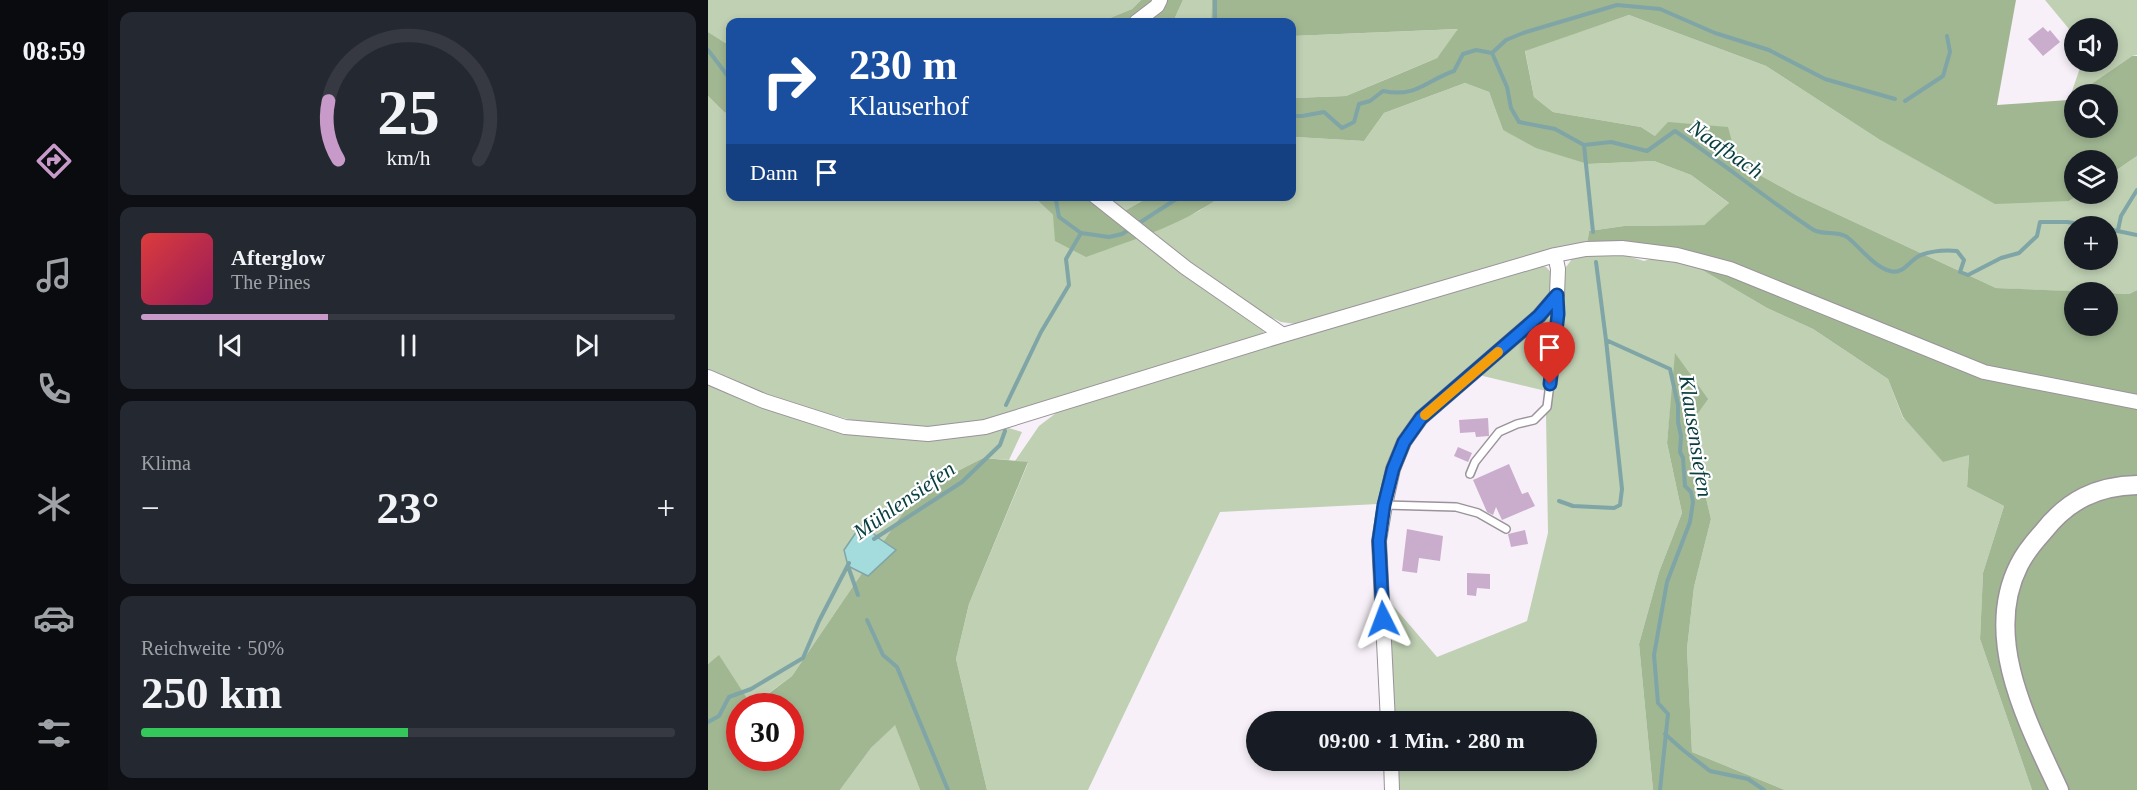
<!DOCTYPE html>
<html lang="de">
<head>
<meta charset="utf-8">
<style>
  :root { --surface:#171b24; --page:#242831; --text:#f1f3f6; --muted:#9ea1a6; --line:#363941; --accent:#c89ac9 }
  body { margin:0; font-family:"Times New Roman",serif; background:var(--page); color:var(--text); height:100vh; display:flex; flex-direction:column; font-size:22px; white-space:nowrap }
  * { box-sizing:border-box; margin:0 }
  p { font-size:20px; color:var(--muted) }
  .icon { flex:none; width:33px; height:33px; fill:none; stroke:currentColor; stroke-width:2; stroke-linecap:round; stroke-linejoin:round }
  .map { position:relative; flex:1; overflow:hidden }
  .details { display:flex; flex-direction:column; gap:12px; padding:12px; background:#0d0f14; width:600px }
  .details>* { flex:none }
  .top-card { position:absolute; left:18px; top:18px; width:570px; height:183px; border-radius:12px; box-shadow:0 3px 9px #0003; background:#1a4fa0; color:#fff; overflow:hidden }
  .tools { position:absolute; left:1356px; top:18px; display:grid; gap:12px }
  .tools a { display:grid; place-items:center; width:54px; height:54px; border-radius:50%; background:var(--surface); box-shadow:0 3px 9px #0003; font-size:30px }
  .speed { position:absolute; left:18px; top:693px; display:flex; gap:12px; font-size:30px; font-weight:700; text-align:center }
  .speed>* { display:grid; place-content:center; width:78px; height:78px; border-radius:50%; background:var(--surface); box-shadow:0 3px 9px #0003; line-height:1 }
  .speed .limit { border:9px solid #d22; background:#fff; color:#111 }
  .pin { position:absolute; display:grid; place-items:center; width:51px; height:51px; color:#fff; margin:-62px -26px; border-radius:50% 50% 50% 0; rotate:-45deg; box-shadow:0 0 6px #0007 }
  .pin .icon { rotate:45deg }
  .me { position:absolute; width:66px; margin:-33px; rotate:357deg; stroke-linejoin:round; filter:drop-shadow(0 0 4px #0008) }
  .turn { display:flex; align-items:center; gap:21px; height:126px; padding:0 24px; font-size:27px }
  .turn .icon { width:78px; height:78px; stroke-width:2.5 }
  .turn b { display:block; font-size:42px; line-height:51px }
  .then { display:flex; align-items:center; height:57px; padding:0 24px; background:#0003; gap:12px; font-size:22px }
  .big { font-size:45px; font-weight:700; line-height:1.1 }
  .details .card { flex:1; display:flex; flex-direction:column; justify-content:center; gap:9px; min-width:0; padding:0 21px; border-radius:12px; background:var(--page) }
  .details .dial { align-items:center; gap:0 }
  .dial svg { height:156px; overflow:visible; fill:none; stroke:var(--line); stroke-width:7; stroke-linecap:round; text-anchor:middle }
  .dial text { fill:var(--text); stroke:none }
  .song { display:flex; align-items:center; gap:18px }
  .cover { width:72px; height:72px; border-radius:9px; background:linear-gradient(135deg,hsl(0 70% 55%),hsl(330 70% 35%)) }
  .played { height:6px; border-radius:3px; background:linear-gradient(90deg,var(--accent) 35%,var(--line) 35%) }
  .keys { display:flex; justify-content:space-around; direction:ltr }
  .heat { display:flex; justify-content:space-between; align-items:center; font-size:33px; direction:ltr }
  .charge { height:9px; border-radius:4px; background:linear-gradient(90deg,#34c759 50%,var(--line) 0) }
  .trip { position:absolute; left:538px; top:711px; width:351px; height:60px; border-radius:30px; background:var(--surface); box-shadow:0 3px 9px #0003; font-weight:700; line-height:60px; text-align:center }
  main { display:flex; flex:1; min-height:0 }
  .tabs { display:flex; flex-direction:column; width:108px; justify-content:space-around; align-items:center; background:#090b0e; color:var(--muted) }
  .tabs .icon { width:42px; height:42px }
  .tabs .active { color:var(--accent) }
  .tabs b { font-size:27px; color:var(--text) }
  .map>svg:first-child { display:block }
  .green { fill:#bfd0b3; fill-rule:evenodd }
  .forest { fill:#a1b792; fill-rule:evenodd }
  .water { fill:#a4dbdc; stroke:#7fa5a7; stroke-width:1.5 }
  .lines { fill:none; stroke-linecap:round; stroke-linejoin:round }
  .stream { stroke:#7fa5a7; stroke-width:4 }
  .building { fill:#caaccc }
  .service-casing { stroke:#9a939a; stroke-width:10 }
  .minor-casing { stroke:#9a939a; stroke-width:16 }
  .secondary-casing { stroke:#9a939a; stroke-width:21 }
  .service { stroke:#fff; stroke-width:7 }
  .minor { stroke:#fff; stroke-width:14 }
  .secondary { stroke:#fff; stroke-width:18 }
  .route-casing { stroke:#114b97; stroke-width:15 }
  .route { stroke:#1a73e8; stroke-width:10 }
  .slow { stroke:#f59e0b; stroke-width:10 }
  .labels { text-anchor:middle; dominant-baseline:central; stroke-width:4.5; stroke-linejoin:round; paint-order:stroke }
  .water-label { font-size:22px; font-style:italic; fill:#083e3f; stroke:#fff }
</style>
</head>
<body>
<main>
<nav class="tabs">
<b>08:59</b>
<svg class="icon active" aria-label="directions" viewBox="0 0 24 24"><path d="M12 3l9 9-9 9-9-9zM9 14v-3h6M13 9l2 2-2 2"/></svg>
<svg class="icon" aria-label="music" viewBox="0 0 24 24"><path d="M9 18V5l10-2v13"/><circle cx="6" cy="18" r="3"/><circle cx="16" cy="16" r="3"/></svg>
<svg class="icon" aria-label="phone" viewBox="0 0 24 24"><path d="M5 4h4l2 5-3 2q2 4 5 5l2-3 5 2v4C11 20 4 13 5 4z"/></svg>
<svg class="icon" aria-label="climate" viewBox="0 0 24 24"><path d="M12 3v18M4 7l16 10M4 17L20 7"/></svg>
<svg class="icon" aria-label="car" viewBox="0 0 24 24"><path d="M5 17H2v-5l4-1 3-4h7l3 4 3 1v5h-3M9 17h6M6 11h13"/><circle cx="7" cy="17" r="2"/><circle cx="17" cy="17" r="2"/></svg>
<svg class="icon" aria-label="filters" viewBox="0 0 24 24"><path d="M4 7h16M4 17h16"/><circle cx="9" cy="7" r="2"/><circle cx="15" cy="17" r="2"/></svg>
</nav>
<section class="details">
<div class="card dial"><svg viewBox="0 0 100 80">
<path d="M14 69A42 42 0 1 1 86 69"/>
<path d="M14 69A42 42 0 0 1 9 39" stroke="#c89ac9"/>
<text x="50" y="56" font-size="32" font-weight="700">25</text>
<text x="50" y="72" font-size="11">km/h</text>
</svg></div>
<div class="card">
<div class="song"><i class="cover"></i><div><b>Afterglow</b><p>The Pines</p></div></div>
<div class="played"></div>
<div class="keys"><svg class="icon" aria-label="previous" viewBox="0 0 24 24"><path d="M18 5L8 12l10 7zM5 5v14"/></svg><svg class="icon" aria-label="pause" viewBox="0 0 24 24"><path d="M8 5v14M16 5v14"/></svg><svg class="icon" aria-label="next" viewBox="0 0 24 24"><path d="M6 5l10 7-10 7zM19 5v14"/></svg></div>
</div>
<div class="card"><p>Klima</p>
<div class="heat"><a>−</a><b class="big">23°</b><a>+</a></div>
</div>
<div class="card"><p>Reichweite · 50%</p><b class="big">250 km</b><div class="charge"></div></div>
</section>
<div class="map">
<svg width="1429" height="790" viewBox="0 0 1429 790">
  <rect width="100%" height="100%" fill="#f7f0f8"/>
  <!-- green -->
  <path class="green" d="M 0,0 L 433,0 L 424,9 L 392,22 L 22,22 L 22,41 L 17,44 L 0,32 Z
    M 475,0 L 504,0 L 503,22 L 465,22 Z
    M 1337,0 L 1429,0 L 1429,55 L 1424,56 L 1361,100 L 1374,62 L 1400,62 L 1400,28 L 1366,28 L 1366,35 Z
    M 921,15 L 1058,66 L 1169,138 L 1361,201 L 1373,194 L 1400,194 L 1400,176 L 1429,156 L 1429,290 L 1421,294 L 1288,288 L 1088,195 L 1050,174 L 1026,149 L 947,136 L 933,127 L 845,112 L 826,97 L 817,50 ZM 1366,226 L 1400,226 L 1400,260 L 1366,260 Z
    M 751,29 L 729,58 L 638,96 L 584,98 L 584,36 Z
    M 757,83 L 781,92 L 795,130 L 881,164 L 946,161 L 983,175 L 1022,204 L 996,225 L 916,226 L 881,231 L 879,245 L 588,324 L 573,322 L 556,314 L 441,234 L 491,211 L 512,197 L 584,196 L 584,140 L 587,137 L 656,141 L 676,113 Z
    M 0,96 L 17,113 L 22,110 L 22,196 L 326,197 L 345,215 L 433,237 L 556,329 L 555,335 L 551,339 L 262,424 L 228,429 L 162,425 L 106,410 L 15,381 L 0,374 Z
    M 389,197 L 441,197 L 411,214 Z
    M 874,253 L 910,253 L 936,261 L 942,259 L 978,260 L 1059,308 L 1105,329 L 1180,379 L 1195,418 L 1261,454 L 1259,487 L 1296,506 L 1275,573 L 1272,639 L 1324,790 L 1077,790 L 984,752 L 979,649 L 986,587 L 1003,519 L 981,426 L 968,354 L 959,443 L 974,513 L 951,572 L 931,644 L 945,790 L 690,790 L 688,761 L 879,760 L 879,722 L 687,721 L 682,602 L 729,657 L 819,621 L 840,533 L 838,414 L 843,404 L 856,315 L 853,282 L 855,271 L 864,259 Z
    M 832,265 L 838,267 L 843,272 L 843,289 L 835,306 L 714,413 L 670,504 L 512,512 L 380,790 L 279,790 L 248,659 L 261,604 L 320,463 L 307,461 L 331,426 L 356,407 Z
    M 840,312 L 846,317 L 847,324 L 838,391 L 775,376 L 771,371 Z
    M 0,383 L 150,431 L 297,427 L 314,432 L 301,460 L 275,458 L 209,492 L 84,676 L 43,706 L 11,656 L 0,664 Z
    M 187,724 L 212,790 L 132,790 L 163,748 Z"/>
  <!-- forest -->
  <path class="forest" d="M 433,0 L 475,0 L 465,22 L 392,22 L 424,9 Z
    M 504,0 L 1308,0 L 1289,105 L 1361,100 L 1366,96 L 1366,128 L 1400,128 L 1400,94 L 1369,94 L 1424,56 L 1429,56 L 1429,156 L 1400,176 L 1400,160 L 1366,160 L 1366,194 L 1373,194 L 1361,201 L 1287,204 L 1169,138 L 1058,66 L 921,15 L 817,51 L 826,97 L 845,112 L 933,127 L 947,136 L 960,122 L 1020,127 L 1026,149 L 1050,174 L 1088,195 L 1288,288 L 1389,292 L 1366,292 L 1366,326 L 1400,326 L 1400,293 L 1421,294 L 1429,290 L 1429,790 L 1324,790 L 1272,639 L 1275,573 L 1296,506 L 1259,487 L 1261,455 L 1235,462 L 1195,417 L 1180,379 L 1105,329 L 1059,308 L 969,255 L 879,245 L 881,231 L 916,226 L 996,225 L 1021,203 L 983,175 L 946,161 L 880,164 L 828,148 L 795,130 L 781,92 L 757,83 L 676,113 L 656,141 L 587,137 L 584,140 L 584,98 L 638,96 L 691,74 L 729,58 L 750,29 L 584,36 L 584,22 L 503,22 Z
    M 0,32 L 17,43 L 22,41 L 22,110 L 17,113 L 0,96 Z
    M 326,197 L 379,197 L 411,214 L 441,197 L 512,197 C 472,226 424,240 378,257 L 347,241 L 345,215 Z
    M 967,353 L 1000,399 L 981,426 L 1003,519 L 986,587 L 979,649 L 984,752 L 1077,790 L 945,790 L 931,644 L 951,572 L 974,513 L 959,443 Z
    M 275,458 L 320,462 L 261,604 L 248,659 L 279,790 L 212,790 L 187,725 L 163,748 L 132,790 L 0,790 L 0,664 L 11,655 L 44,706 L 84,676 L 209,492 ZM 32,706 L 82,706 L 82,758 L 32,758 Z"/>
  <!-- water -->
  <path class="water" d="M 156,524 L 169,537 L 188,550 L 160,576 L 140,566 L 136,550 L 151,528 Z"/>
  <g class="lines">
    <!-- stream -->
    <path class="stream" d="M 507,0 L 507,22
      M 0,50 L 22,79
      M 784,53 L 798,40 L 815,33 L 909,5 L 952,9 L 1007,33 L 1061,50 L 1117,79 L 1187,99
      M 1197,101 L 1235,76 L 1242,52 L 1239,36
      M 584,116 L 594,116 L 616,112 L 634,128 L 646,122 L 651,104 L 662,101 L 675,91 C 708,98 717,81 746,71 L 755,54 L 768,50 L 784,53 L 799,87 L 803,108 L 811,122 L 847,129 L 876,145 L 903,142 L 939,151 L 967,131 C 1014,162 1057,198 1104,229 C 1114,236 1129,230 1139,237 C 1152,247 1166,267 1182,271 C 1196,275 1202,259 1213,255 C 1224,251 1237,250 1249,251 L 1256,260 L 1252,272 L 1260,275 L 1293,258 L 1311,253 L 1329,236 L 1332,222 L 1359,222 L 1387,226
      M 876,145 L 885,232
      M 345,196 L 348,200 L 351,217 L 373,233 L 401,237 L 414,234 L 422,229
      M 428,225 L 473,196
      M 1400,229 L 1429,235
      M 1410,230 L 1413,216 L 1429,190
      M 888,262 L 898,340 L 962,369 L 970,405 L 970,422 L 973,436 L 972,452 L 975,458 L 977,486 L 983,492 L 985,502 L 982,522 L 959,582 L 946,655 L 950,703 L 960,714 L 952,790
      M 298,405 L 333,332 L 361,285 L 358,259 L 373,233
      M 851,501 L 865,506 L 906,508 L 912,505 L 914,489 L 898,340
      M 166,539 L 254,482 L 292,445 L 297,431
      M 140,566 L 150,595
      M 159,620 L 175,655 L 189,667 L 240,790
      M 0,722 L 11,716 L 21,697 L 43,689 L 95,658 L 111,621 L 141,563
      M 957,734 L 975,750 L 1002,771 L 1040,779 L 1056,790"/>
  </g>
  <!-- building -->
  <path class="building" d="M 1335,27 L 1340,32 L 1342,30 L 1352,42 L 1335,56 L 1320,39 Z
    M 780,418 L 781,436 L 768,437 L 767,432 L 752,433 L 751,420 Z
    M 750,447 L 764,453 L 760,462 L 746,456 Z
    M 801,464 L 814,494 L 820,492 L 827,506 L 794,520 L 788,507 L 785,515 L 779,512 L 765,480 Z
    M 699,529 L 735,536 L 732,561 L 711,558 L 709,573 L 694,571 Z
    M 817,530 L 820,544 L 803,547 L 800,534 Z
    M 759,573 L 782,574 L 782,589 L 769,588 L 768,596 L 759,595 Z"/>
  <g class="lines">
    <defs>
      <path id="service" d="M 762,474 L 767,462 L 791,432 L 809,424 L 826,420 L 839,407 L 851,314 L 849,298
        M 677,505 L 748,507 L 770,513 L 798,529"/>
      <path id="minor" d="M 428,22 L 449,6 L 452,0
        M 387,196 L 478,268 L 575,335
        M 0,377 L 56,401 L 137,427 L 220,434 L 277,427 L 575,335 L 847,255 L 878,249 L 914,248 L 969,255 L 1022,269 L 1276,372 L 1429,402
        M 680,722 L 671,541 L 677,505 L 685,469 L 696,442 L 713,418 L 831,316 L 849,295 L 850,269 L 847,255
        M 683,760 L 684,790"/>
      <path id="secondary" d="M 1351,790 C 1320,723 1274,638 1311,565 C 1317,553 1326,542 1335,532 C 1360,500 1389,486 1429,485"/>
    </defs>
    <!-- service casing -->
    <use href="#service" class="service-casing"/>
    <!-- minor casing -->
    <use href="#minor" class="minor-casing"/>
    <!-- secondary casing -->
    <use href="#secondary" class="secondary-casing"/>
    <!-- service -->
    <use href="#service" class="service"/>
    <!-- minor -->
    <use href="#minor" class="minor"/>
    <!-- secondary -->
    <use href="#secondary" class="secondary"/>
  </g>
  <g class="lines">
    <defs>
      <path id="route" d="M 675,619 L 671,541 L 676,505 L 685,469 L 696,442 L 713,418 L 831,316 L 849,295 L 850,314 L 842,384"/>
    </defs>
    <!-- route casing -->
    <use href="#route" class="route-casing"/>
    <!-- route -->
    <use href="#route" class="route"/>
    <!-- slow -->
    <path class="slow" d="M 717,415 L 790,352"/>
  </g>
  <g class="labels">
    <!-- water labels -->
    <g class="water-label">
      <text transform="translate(1018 149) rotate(35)">Naafbach</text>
      <text transform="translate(988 436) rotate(81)">Klausensiefen</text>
      <text transform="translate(196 500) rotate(-35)">Mühlensiefen</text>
    </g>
  </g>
</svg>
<div class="tools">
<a><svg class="icon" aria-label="sound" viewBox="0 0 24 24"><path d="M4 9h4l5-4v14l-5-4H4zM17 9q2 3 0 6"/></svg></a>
<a><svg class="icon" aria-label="search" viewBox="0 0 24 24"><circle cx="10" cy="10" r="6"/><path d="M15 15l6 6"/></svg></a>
<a><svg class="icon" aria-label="layers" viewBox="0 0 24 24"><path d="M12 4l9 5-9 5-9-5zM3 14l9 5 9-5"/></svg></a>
<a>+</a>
<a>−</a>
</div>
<div class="speed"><div class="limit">30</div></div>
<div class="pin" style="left:842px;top:384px;background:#d93025"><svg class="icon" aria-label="arrive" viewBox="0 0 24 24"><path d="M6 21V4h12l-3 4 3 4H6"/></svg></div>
<svg class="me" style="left:675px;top:619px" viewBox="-20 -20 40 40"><path d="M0-17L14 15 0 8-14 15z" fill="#1a73e8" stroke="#fff" stroke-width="4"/></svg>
<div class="trip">09:00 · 1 Min. · 280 m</div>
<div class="top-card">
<div class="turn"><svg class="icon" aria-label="right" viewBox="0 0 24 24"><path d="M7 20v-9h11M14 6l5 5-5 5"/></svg><div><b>230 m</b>Klauserhof</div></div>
<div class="then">Dann<svg class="icon" aria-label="arrive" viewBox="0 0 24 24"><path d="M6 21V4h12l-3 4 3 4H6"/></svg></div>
</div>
</div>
</main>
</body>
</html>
